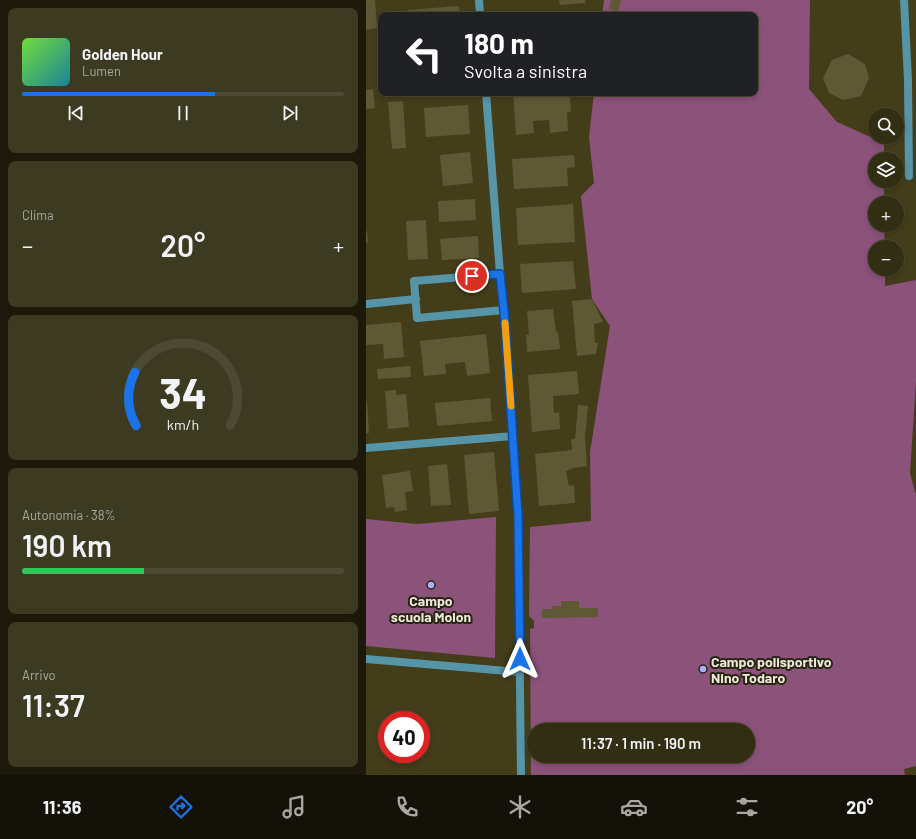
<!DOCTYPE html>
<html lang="it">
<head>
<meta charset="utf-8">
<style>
  :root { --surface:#322e14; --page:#3d3a22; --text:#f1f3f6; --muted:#a8a8a0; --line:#4d4a34; --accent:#1a73e8 }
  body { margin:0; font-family:Barlow,sans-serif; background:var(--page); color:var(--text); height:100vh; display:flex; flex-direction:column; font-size:15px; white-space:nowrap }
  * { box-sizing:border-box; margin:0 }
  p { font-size:13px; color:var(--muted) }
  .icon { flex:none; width:22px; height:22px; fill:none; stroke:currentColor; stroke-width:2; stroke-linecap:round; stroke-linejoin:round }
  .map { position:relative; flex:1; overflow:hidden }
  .details { display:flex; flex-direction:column; gap:8px; padding:8px; background:#1c190b; width:366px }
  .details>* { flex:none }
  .banner { position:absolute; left:12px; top:12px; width:380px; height:84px; border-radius:8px; box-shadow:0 2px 6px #0003,0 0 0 1px var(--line); background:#202124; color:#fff; overflow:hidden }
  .buttons { position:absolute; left:502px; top:108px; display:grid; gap:8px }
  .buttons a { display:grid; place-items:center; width:36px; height:36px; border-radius:50%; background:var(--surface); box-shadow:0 2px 6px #0003,0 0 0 1px var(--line); font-size:20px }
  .speed { position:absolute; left:12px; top:711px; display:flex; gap:8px; font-size:20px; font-weight:700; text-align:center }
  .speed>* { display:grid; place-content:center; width:52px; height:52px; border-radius:50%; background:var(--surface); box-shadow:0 2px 6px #0003,0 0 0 1px var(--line); line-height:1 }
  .speed .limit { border:6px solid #d22; background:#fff; color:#111 }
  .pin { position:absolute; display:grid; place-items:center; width:34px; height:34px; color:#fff; margin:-17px; border:2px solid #fff; border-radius:50%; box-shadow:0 1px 4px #0007 }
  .me { position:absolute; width:44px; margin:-22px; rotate:0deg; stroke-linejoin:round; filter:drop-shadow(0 0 3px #0008) }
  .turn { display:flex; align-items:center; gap:14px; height:84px; padding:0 20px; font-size:18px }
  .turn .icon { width:52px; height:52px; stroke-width:2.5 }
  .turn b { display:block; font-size:28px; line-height:34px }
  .big { font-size:30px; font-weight:600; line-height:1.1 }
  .details .card { flex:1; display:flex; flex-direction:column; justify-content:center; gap:6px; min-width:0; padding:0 14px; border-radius:8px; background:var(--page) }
  .details .dial { align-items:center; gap:0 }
  .dial svg { height:104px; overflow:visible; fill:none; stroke:var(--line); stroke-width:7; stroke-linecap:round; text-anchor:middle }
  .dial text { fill:var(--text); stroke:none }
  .song { display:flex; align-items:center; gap:12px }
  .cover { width:48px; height:48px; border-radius:6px; background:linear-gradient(135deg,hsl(100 70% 55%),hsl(190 70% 35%)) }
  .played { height:4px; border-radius:2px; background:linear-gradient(90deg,var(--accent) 60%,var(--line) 60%) }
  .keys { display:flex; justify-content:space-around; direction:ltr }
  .heat { display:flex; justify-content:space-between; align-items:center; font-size:22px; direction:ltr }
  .charge { height:6px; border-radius:3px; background:linear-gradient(90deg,#34c759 38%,var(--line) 0) }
  .trip { position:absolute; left:161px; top:723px; width:228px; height:40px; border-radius:20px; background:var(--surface); box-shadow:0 2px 6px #0003,0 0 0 1px var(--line); font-weight:600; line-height:40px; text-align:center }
  .dock { display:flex; height:64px; justify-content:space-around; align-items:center; background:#141208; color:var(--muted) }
  .dock .icon { width:28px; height:28px }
  .dock .current { color:var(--accent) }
  .dock b { font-size:18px; color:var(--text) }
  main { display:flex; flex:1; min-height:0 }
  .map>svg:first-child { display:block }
  .green { fill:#8b527a; fill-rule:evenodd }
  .building { fill:#5f5835 }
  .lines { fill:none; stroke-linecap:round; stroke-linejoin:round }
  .minor { stroke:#5694a7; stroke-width:8 }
  .tertiary { stroke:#5694a7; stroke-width:8 }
  .route-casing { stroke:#114b97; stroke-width:10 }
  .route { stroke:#1a73e8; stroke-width:7 }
  .slow { stroke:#f59e0b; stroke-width:7 }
  .poi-dot { fill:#a9b0fc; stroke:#272415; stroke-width:1.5 }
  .labels { text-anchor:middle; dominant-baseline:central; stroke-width:4; stroke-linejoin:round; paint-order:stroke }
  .poi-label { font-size:14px; font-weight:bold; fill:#eeead7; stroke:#272415 }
</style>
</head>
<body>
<main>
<section class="details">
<div class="card">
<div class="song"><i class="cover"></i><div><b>Golden Hour</b><p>Lumen</p></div></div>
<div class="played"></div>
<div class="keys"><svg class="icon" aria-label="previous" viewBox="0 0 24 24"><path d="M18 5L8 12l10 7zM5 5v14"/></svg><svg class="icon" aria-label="pause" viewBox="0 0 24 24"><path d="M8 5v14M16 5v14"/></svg><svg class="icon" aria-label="next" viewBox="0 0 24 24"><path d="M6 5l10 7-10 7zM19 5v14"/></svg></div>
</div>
<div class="card"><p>Clima</p>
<div class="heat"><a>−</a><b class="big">20°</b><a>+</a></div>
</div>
<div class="card dial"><svg viewBox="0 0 100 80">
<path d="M14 69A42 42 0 1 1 86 69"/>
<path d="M14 69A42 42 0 0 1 13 28" stroke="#1a73e8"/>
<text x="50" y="56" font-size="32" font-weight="700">34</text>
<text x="50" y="72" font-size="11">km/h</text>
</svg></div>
<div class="card"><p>Autonomia · 38%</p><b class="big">190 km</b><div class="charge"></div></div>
<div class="card"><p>Arrivo</p><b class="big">11:37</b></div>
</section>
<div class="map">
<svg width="550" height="775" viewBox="0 0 550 775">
  <rect width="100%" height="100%" fill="#433d1a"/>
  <!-- green -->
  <path class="green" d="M 238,0 L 444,0 L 443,89 L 471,122 L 518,143 L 518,159 L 509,159 L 509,181 L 518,181 L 518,203 L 509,203 L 509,225 L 518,225 L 519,247 L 509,247 L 509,269 L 519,269 L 519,286 L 550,280 L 550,381 L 544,473 L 549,492 L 550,494 L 550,766 L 538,769 L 539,775 L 165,775 L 164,629 L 168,628 L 168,621 L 163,616 L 164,527 L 225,521 L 224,452 L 244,326 L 226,299 L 215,196 L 228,183 L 223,137 L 228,93 L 389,93 L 389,15 L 236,15 ZM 168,730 L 382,730 L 382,756 L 168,756 Z
    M 130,517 L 129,658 L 0,646 L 0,519 L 51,524 Z"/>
  <!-- building -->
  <path class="building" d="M 0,0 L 9,0 L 11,28 L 0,30 Z
    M 193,0 L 219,0 L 220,3 L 194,5 Z
    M 245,0 L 255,0 L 252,12 L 243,9 Z
    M 93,6 L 94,15 L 41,15 L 41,10 Z
    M 482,54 L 499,64 L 503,78 L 495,96 L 477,100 L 463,93 L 457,78 L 466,60 Z
    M 7,89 L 9,108 L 0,109 L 0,90 Z
    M 147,93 L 208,93 L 208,97 L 204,97 L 205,112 L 201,112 L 202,131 L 184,133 L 183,120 L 167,121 L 168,133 L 150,135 Z
    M 37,101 L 40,148 L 26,149 L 22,102 Z
    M 102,105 L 104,134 L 60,137 L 58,108 Z
    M 104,152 L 107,183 L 77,186 L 74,155 Z
    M 208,155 L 209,167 L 201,168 L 202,186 L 148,189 L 146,159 Z
    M 109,199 L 110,220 L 73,222 L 72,201 Z
    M 207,204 L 209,242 L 152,245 L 150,208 Z
    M 60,220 L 62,259 L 42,260 L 40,221 Z
    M 0,231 L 1,231 L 2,243 L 0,243 Z
    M 112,236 L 113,258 L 76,260 L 74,239 Z
    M 207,261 L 210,289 L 156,293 L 154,264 Z
    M 226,299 L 237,322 L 228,324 L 229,343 L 232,343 L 230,354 L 211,356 L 206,301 Z
    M 187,309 L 190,332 L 192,331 L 194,349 L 161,352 L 160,335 L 163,335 L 161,311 Z
    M 35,322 L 38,357 L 18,359 L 17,344 L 0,345 L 0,325 Z
    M 120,334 L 124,373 L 101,376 L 99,362 L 79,364 L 80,374 L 58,376 L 54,341 Z
    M 44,366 L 45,377 L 12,379 L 11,369 Z
    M 211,371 L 213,394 L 187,396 L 188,413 L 193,412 L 194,429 L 166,432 L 162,375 Z
    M 30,390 L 30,395 L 40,394 L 43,427 L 22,429 L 19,391 Z
    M 124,398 L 126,421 L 71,426 L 69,403 Z
    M 0,401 L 1,401 L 3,433 L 0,433 Z
    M 212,405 L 222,406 L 219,438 L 221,466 L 207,468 L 200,471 L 203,486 L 208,485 L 209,503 L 173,506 L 169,454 L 206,450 L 205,439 L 209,439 Z
    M 128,452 L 133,511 L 103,514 L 98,455 Z
    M 81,464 L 85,505 L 65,506 L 62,466 Z
    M 44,471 L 47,491 L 39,492 L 41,510 L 29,512 L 28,507 L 20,508 L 16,475 Z
    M 195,601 L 213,601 L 213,608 L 232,608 L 232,617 L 176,618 L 176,609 L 187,609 L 186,606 L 195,606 Z"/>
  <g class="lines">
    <!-- minor -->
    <path class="minor" d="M 538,0 L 542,80 L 543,176
      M 134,274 L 48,281 L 51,318 L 138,310
      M 0,304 L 50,299
      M 0,448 L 147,436
      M 0,659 L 154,672"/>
    <!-- tertiary -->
    <path class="tertiary" d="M 113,0 L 114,15
      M 120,93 L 134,274 L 139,321 L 152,512 L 155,775"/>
  </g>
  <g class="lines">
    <defs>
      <path id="route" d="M 106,276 L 134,274 L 139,321 L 152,516 L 154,659"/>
    </defs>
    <!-- route casing -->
    <use href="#route" class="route-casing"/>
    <!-- route -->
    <use href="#route" class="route"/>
    <!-- slow -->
    <path class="slow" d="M 139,323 L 145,406"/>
  </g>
  <!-- markers -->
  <g class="poi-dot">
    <circle cx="65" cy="585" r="4"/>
    <circle cx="337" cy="669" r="4"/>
  </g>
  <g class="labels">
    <!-- poi labels -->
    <g class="poi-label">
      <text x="65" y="600">Campo<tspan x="65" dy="16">scuola Molon</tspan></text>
      <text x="345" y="661" text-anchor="start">Campo polisportivo<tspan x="345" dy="16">Nino Todaro</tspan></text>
    </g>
  </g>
</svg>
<div class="buttons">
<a><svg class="icon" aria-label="search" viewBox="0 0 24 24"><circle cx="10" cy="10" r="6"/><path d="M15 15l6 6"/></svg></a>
<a><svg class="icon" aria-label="layers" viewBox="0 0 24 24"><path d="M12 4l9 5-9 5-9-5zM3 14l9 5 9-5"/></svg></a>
<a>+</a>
<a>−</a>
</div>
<div class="speed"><div class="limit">40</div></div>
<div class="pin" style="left:106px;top:276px;background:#d93025"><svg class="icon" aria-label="arrive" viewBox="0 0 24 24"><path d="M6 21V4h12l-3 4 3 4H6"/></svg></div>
<svg class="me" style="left:154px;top:659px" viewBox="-20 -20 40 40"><path d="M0-17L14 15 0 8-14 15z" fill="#1a73e8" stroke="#fff" stroke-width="4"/></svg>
<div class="trip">11:37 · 1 min · 190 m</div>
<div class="banner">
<div class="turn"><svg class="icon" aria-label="left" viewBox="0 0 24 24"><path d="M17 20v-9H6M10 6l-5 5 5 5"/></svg><div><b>180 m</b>Svolta a sinistra</div></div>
</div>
</div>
</main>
<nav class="dock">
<b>11:36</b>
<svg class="icon current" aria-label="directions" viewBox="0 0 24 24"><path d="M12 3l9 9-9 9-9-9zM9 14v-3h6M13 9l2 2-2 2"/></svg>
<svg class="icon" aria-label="music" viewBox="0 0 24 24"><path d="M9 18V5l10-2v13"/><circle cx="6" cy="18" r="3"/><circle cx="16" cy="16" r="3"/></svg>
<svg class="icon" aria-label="phone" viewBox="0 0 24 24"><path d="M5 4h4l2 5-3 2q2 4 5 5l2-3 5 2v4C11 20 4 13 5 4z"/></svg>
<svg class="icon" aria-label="climate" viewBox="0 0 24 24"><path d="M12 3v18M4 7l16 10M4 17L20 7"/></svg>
<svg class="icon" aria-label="car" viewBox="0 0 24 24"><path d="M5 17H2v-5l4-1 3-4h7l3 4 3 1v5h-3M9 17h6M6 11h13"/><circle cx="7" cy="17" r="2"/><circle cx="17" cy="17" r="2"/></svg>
<svg class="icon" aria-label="filters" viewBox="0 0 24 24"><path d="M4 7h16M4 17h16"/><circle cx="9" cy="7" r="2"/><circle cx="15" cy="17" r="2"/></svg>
<b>20°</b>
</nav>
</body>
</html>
